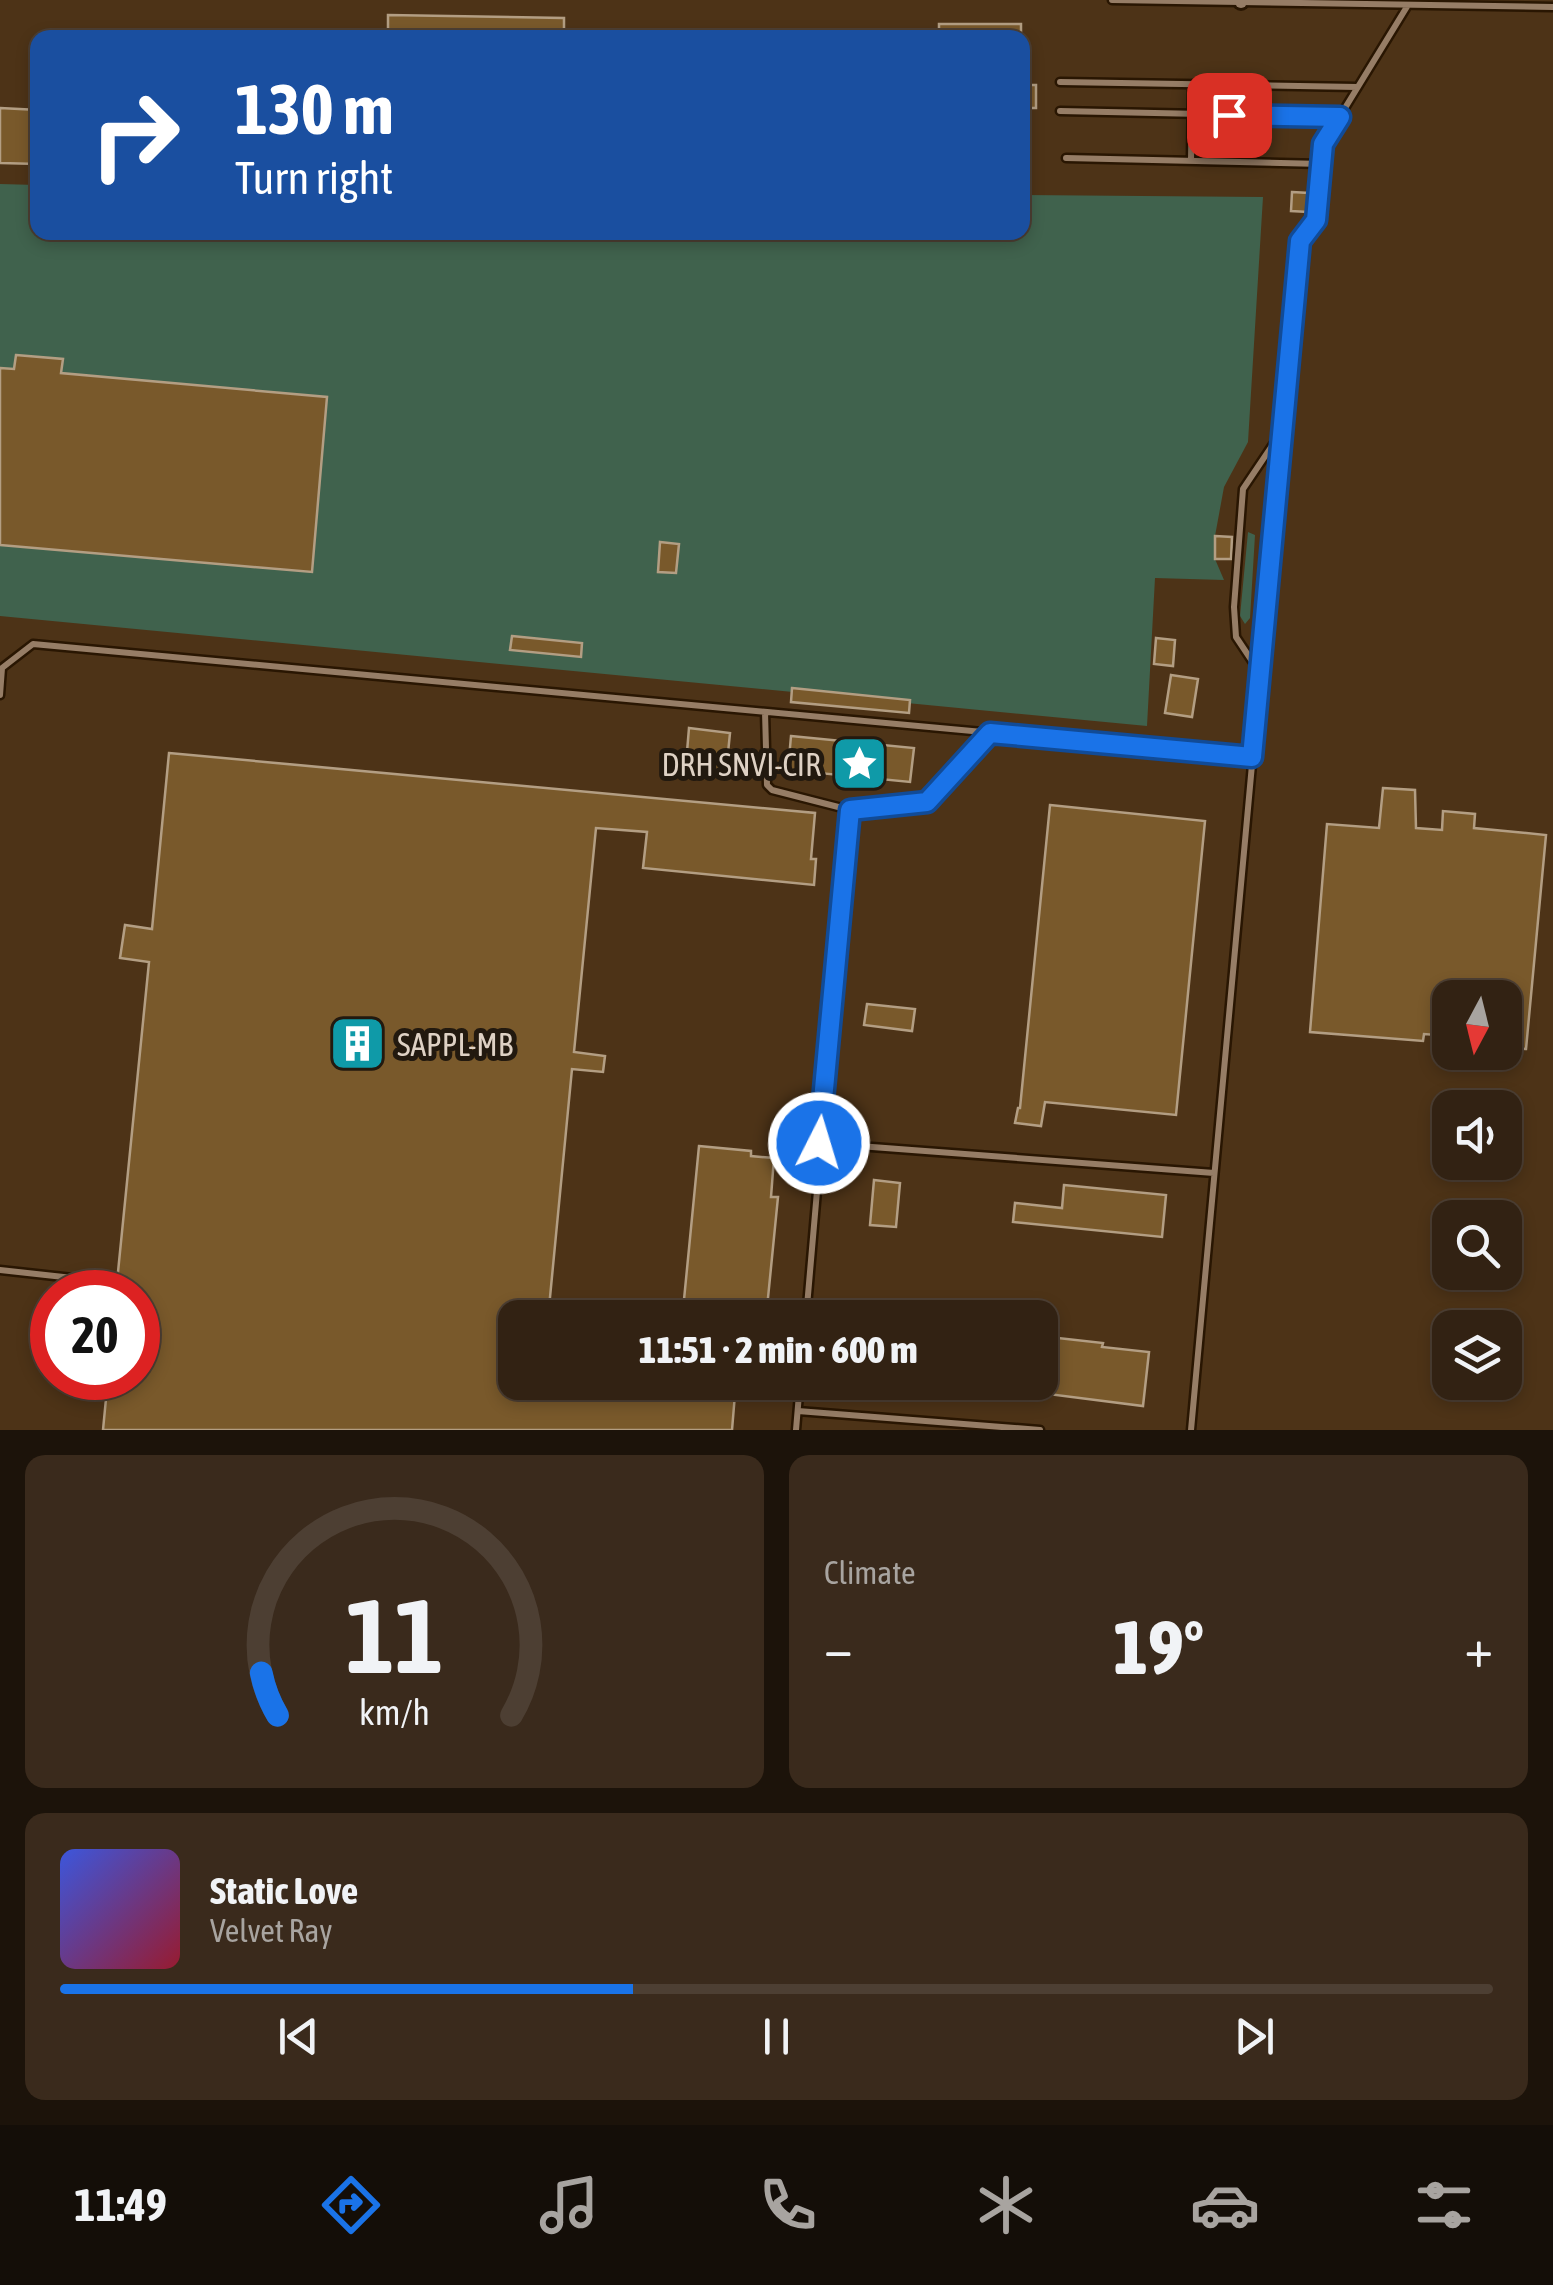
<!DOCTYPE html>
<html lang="en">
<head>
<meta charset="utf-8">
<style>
  :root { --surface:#322213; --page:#3a2a1c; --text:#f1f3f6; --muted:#a8a4a0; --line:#4d3f33; --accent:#1a73e8 }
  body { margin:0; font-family:"Asap Condensed",sans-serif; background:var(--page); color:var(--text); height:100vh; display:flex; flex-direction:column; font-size:38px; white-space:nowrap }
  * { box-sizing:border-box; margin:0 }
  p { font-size:32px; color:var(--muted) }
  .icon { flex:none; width:55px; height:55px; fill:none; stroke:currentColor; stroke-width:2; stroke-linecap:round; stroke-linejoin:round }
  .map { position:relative; height:1430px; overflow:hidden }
  .sheet { display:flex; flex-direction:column; gap:25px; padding:25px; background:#1c130a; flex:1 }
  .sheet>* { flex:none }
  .banner { position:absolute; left:30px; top:30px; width:1000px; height:210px; border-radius:20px; box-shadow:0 5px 15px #0003,0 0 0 2px var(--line); background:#1a4fa0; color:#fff; overflow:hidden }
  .needle { width:65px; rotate:187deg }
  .fabs { position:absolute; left:1432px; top:980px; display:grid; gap:20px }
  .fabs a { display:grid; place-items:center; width:90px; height:90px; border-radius:20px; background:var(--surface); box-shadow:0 5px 15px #0003,0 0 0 2px var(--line); font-size:50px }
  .speed { position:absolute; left:30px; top:1270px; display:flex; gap:20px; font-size:50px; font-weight:700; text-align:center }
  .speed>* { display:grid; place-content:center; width:130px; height:130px; border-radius:50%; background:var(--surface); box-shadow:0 5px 15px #0003,0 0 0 2px var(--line); line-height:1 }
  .speed .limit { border:15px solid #d22; background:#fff; color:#111 }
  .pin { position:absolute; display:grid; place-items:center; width:85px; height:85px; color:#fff; margin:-42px; border-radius:20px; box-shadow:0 5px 15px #0006 }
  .me { position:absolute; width:110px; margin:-55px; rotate:5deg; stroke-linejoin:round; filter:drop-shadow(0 0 8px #0008) }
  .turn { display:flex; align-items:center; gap:35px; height:210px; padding:0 40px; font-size:45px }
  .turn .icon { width:130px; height:130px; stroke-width:2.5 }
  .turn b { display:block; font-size:70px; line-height:85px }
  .big { font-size:75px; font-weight:800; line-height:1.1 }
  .sheet .widget { flex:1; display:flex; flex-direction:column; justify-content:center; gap:15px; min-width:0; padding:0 35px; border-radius:20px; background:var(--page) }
  .sheet .dial { align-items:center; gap:0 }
  .dial svg { height:260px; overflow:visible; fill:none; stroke:var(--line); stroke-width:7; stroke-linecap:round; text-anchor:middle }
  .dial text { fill:var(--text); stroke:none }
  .song { display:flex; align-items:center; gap:30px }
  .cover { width:120px; height:120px; border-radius:15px; background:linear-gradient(135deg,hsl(230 70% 55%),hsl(350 70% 35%)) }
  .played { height:10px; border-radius:5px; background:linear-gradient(90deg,var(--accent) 40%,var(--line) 40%) }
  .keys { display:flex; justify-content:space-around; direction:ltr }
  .heat { display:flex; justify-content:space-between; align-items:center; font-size:55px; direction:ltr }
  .sheet .tiles { flex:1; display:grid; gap:25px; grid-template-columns:1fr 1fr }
  .widget:last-child { grid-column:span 2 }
  .trip { position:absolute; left:498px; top:1300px; width:560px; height:100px; border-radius:20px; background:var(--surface); box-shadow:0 5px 15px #0003,0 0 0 2px var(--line); font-weight:800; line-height:100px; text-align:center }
  .tabs { display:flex; height:160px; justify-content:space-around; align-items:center; background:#140e08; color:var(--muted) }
  .tabs .icon { width:70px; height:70px }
  .tabs .current { color:var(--accent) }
  .tabs b { font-size:45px; color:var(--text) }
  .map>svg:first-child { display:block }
  .built { fill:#4d3317; fill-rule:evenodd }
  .green { fill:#40624d }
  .building { fill:#79592b; stroke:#b39e83; stroke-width:2.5 }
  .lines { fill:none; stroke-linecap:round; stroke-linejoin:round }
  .service-casing { stroke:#291602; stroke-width:11 }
  .minor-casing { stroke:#291602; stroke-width:18 }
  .service { stroke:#967d66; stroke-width:6 }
  .minor { stroke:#967d66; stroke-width:12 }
  .route-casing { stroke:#114b97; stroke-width:25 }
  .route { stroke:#1a73e8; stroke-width:18 }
  .labels { text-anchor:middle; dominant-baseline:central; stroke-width:10; stroke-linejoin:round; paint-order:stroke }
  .poi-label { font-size:32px; fill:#ded1c4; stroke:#22190f; text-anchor:end }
</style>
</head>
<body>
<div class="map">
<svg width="1553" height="1430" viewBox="0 0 1553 1430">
  <rect width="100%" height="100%" fill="#432e19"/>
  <!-- built -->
  <path class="built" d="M 0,0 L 1553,0 L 1553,1430 L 0,1430 ZM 38,38 L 1022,38 L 1022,232 L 38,232 ZM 1450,998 L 1505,998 L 1505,1052 L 1450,1052 ZM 1450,1108 L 1505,1108 L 1505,1162 L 1450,1162 ZM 1450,1218 L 1505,1218 L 1505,1272 L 1450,1272 ZM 52,1292 L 138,1292 L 138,1378 L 52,1378 ZM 515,1318 L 1040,1318 L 1040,1382 L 515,1382 ZM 1450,1328 L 1505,1328 L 1505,1382 L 1450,1382 Z"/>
  <!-- green -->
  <path class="green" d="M 0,184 L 37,185 L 38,232 L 1022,232 L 1023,195 L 1263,197 L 1248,442 L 1224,487 L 1215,536 L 1215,559 L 1224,580 L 1155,578 L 1147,726 L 0,616 Z
    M 1248,532 L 1255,535 L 1250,618 L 1245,624 L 1240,616 Z"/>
  <!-- building -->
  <path class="building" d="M 388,15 L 564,18 L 564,38 L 388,38 Z
    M 939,24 L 1021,24 L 1021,38 L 939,38 Z
    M 1022,85 L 1036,85 L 1036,108 L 1022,108 Z
    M 0,108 L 38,110 L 38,164 L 0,163 Z
    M 1292,192 L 1309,193 L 1308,212 L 1291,211 Z
    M 16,355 L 63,359 L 61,373 L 327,397 L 312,572 L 0,545 L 0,368 L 14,369 Z
    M 1215,536 L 1232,537 L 1231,559 L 1215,559 Z
    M 660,542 L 679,544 L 676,573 L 658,572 Z
    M 512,636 L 582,643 L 581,657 L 510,650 Z
    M 1156,638 L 1175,640 L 1173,666 L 1154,664 Z
    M 1171,675 L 1198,679 L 1192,717 L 1165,713 Z
    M 792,688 L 910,700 L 909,713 L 791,702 Z
    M 689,728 L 730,733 L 726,773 L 693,769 L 695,753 L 687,752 Z
    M 791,736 L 914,748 L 910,782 L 788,770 Z
    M 169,753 L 815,813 L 811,859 L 816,859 L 814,885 L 643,868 L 647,832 L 596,828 L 574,1052 L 605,1056 L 603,1072 L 572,1069 L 548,1318 L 515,1318 L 515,1382 L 736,1382 L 732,1430 L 103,1430 L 108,1378 L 138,1378 L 138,1292 L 116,1292 L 149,962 L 120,958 L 125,925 L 152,929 Z
    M 1383,788 L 1415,790 L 1416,828 L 1442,830 L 1443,811 L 1475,814 L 1474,828 L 1546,835 L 1526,1049 L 1505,1048 L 1505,998 L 1450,998 L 1450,1036 L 1424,1034 L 1423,1041 L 1310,1032 L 1327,824 L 1379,828 Z
    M 1050,805 L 1205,821 L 1176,1115 L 1045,1102 L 1041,1126 L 1015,1123 L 1018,1108 L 1020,1108 Z
    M 867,1004 L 915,1009 L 912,1031 L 864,1025 Z
    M 699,1146 L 751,1151 L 751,1156 L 774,1158 L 771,1197 L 778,1197 L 766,1318 L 683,1310 Z
    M 874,1180 L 900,1183 L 896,1227 L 870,1225 Z
    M 1064,1185 L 1166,1195 L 1162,1237 L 1013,1222 L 1015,1203 L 1062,1208 Z
    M 1040,1336 L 1103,1343 L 1102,1347 L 1149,1352 L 1143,1406 L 1040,1393 Z"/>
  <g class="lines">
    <defs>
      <path id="service" d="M 1112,0 L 1553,7
        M 1060,82 L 1357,87
        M 1060,111 L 1338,117
        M 1066,158 L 1322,164
        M 1191,161 L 1192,84
        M 1260,673 L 1236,637 L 1234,607 L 1243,489 L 1282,431
        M 0,695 L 2,668 L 33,644 L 1253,757
        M 765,712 L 767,785 L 772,790 L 850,810
        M 819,1143 L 1214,1173
        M 0,1270 L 100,1281
        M 806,1318 L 850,810 L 927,802 L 990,733
        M 798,1411 L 1040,1430
        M 796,1430 L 800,1382
        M 1191,1430 L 1300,241 L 1316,220 L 1323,144 L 1408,5"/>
      <path id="minor" d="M 1241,2 L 1241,0"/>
    </defs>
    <!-- service casing -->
    <use href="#service" class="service-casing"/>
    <!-- minor casing -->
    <use href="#minor" class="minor-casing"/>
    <!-- service -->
    <use href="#service" class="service"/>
    <!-- minor -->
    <use href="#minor" class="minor"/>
  </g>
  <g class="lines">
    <defs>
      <path id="route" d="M 819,1143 L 850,810 L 927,802 L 990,733 L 1252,757 L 1300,241 L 1316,220 L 1323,144 L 1340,117 L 1229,115"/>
    </defs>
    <!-- route casing -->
    <use href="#route" class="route-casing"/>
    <!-- route -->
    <use href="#route" class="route"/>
  </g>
  <!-- icons -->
  <defs>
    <symbol id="sight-square" viewBox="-11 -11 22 22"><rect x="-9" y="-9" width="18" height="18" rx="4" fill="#0f9aa8" stroke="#22190f"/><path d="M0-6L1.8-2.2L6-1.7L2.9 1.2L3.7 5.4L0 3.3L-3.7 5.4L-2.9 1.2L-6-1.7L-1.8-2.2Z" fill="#fff"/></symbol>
    <symbol id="building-square" viewBox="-11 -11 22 22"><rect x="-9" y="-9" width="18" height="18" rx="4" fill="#0f9aa8" stroke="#22190f"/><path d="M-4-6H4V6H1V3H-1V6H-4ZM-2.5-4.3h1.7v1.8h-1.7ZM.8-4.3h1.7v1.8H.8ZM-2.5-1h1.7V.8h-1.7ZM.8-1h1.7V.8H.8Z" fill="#fff"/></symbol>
  </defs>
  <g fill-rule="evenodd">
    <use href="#sight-square" x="828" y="732" width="63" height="63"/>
    <use href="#building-square" x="326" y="1012" width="63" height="63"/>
  </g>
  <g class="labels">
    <!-- poi labels -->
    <g class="poi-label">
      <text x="821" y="764">DRH SNVI-CIR</text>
      <text x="397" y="1044" text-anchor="start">SAPPL-MB</text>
    </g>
  </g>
</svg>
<div class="fabs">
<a><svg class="needle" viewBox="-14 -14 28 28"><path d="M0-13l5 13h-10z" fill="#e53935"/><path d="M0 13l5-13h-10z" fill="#a8a4a0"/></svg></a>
<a><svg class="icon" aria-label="sound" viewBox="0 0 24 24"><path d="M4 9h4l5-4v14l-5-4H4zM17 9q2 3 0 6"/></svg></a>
<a><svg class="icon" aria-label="search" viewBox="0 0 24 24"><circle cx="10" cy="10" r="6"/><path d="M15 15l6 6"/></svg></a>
<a><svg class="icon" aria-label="layers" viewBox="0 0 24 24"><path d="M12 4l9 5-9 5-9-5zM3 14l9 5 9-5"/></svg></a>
</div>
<div class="speed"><div class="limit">20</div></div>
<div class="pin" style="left:1229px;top:115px;background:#d93025"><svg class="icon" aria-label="arrive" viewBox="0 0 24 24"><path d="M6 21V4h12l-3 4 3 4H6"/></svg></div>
<svg class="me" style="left:819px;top:1143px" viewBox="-20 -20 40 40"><circle r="17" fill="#1a73e8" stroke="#fff" stroke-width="3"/><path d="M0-11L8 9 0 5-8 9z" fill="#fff"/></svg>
<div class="trip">11:51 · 2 min · 600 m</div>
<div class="banner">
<div class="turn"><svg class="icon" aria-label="right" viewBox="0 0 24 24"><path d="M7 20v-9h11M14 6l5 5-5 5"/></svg><div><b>130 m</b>Turn right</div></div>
</div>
</div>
<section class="sheet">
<div class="tiles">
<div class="widget dial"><svg viewBox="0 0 100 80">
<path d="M14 69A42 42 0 1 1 86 69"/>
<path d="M14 69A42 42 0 0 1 9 56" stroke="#1a73e8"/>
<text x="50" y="56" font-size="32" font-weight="700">11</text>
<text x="50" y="72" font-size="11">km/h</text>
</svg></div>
<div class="widget"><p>Climate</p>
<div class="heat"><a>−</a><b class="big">19°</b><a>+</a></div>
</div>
<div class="widget">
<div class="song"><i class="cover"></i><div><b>Static Love</b><p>Velvet Ray</p></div></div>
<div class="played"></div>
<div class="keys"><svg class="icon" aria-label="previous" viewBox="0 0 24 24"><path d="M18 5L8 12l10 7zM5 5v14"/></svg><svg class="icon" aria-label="pause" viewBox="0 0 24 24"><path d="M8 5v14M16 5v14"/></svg><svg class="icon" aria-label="next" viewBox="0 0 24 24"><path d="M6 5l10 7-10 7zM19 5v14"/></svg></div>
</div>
</div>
</section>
<nav class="tabs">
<b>11:49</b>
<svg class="icon current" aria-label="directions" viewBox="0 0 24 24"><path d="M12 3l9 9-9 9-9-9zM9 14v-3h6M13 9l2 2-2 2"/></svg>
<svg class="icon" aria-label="music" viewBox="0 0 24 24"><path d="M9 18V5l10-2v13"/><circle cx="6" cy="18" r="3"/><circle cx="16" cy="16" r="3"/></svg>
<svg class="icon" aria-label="phone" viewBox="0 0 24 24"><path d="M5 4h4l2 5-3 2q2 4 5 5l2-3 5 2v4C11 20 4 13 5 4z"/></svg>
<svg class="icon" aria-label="climate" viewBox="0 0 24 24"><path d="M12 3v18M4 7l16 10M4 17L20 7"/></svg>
<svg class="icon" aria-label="car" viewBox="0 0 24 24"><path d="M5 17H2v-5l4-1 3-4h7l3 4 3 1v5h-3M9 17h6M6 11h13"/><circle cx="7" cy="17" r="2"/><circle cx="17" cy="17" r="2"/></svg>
<svg class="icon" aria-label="filters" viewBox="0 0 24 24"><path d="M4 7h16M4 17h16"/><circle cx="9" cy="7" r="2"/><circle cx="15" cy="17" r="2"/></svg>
</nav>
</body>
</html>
